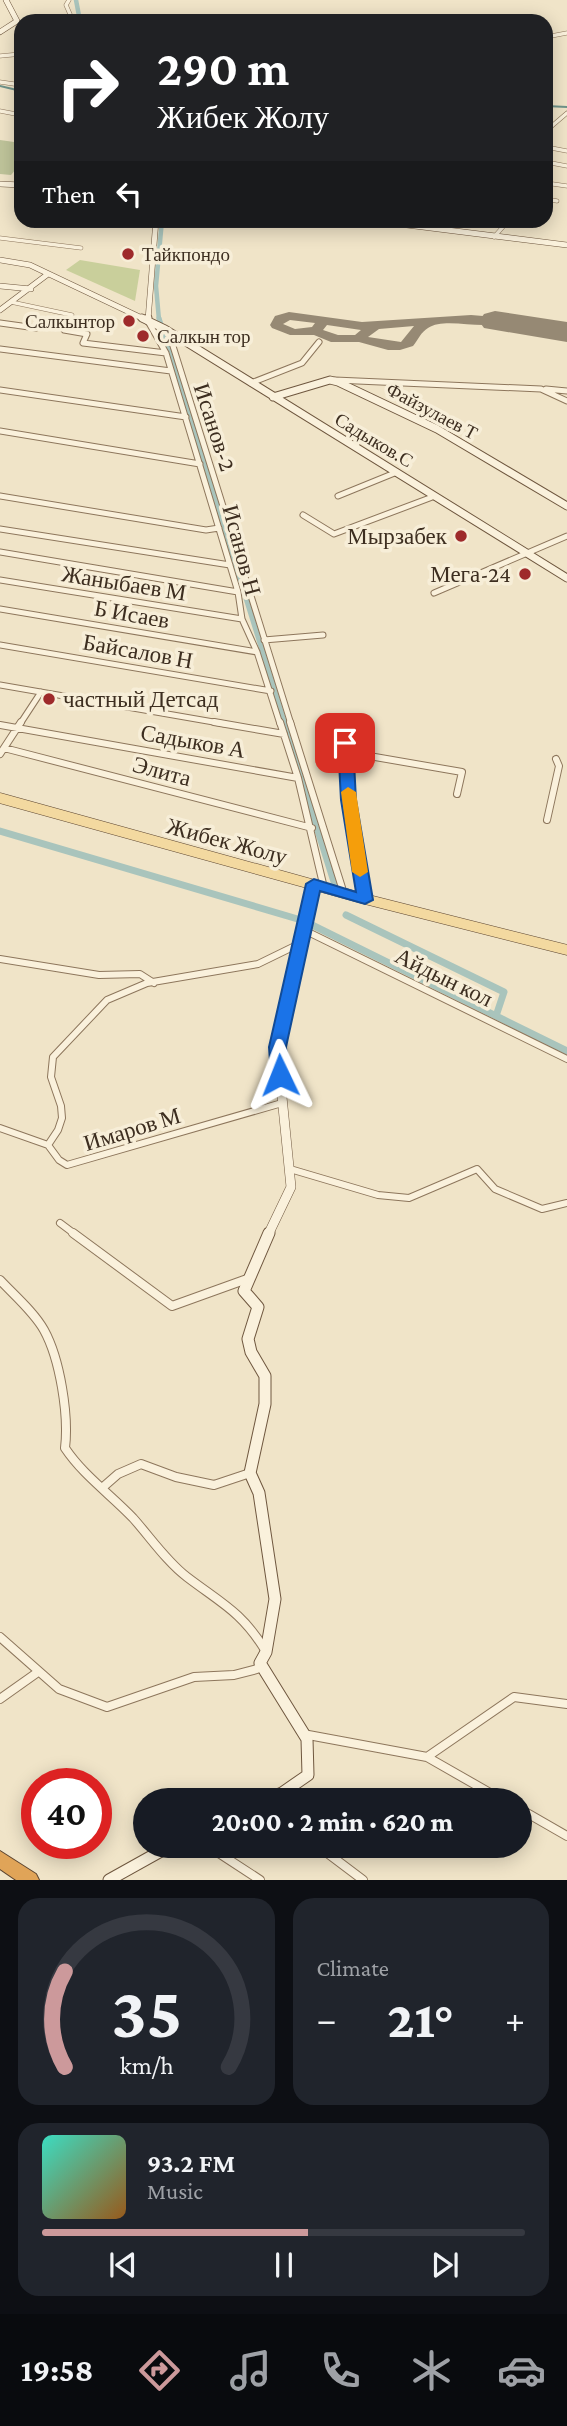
<!DOCTYPE html>
<html lang="en">
<head>
<meta charset="utf-8">
<style>
  :root { --surface:#171b24; --page:#20242c; --text:#f1f3f6; --muted:#9ea1a6; --line:#363941; --accent:#cc999b }
  body { margin:0; font-family:"Crimson Pro",serif; background:var(--page); color:var(--text); height:100vh; display:flex; flex-direction:column; font-size:26px; white-space:nowrap }
  * { box-sizing:border-box; margin:0 }
  p { font-size:23px; color:var(--muted) }
  .icon { flex:none; width:38px; height:38px; fill:none; stroke:currentColor; stroke-width:2; stroke-linecap:round; stroke-linejoin:round }
  .map { position:relative; height:1880px; overflow:hidden }
  .side { display:flex; flex-direction:column; gap:18px; padding:18px; background:#0d0f14; flex:1 }
  .side>* { flex:none }
  .hud { position:absolute; left:14px; top:14px; width:539px; height:214px; border-radius:21px; box-shadow:0 4px 18px #0003; background:#202124; color:#fff; overflow:hidden }
  .speed { position:absolute; left:21px; top:1768px; display:flex; gap:14px; font-size:35px; font-weight:700; text-align:center }
  .speed>* { display:grid; place-content:center; width:91px; height:91px; border-radius:50%; background:var(--surface); box-shadow:0 4px 18px #0003; line-height:1 }
  .speed .limit { border:10px solid #d22; background:#fff; color:#111 }
  .pin { position:absolute; display:grid; place-items:center; width:60px; height:60px; color:#fff; margin:-30px; border-radius:14px; box-shadow:0 4px 10px #0006 }
  .me { position:absolute; width:77px; margin:-38px; rotate:358deg; stroke-linejoin:round; filter:drop-shadow(0 0 5px #0008) }
  .turn { display:flex; align-items:center; gap:24px; height:147px; padding:0 28px; font-size:32px }
  .turn .icon { width:91px; height:91px; stroke-width:2.5 }
  .turn b { display:block; font-size:49px; line-height:60px }
  .then { display:flex; align-items:center; height:66px; padding:0 28px; background:#0003; gap:14px; font-size:26px }
  .big { font-size:52px; font-weight:800; line-height:1.1 }
  .side .tile { flex:1; display:flex; flex-direction:column; justify-content:center; gap:10px; min-width:0; padding:0 24px; border-radius:21px; background:var(--page) }
  .side .dial { align-items:center; gap:0 }
  .dial svg { height:182px; overflow:visible; fill:none; stroke:var(--line); stroke-width:7; stroke-linecap:round; text-anchor:middle }
  .dial text { fill:var(--text); stroke:none }
  .song { display:flex; align-items:center; gap:21px }
  .cover { width:84px; height:84px; border-radius:10px; background:linear-gradient(135deg,hsl(170 70% 55%),hsl(30 70% 35%)) }
  .played { height:7px; border-radius:4px; background:linear-gradient(90deg,var(--accent) 55%,var(--line) 55%) }
  .keys { display:flex; justify-content:space-around; direction:ltr }
  .heat { display:flex; justify-content:space-between; align-items:center; font-size:38px; direction:ltr }
  .side .tiles { flex:1; display:grid; gap:18px; grid-template-columns:1fr 1fr }
  .tile:last-child { grid-column:span 2 }
  .trip { position:absolute; left:133px; top:1788px; width:399px; height:70px; border-radius:35px; background:var(--surface); box-shadow:0 4px 18px #0003; font-weight:800; line-height:70px; text-align:center }
  .tab-bar { display:flex; height:112px; justify-content:space-around; align-items:center; background:#090b0e; color:var(--muted) }
  .tab-bar .icon { width:49px; height:49px }
  .tab-bar .current { color:var(--accent) }
  .tab-bar b { font-size:32px; color:var(--text) }
  .map>svg:first-child { display:block }
  .green { fill:#c9cf9b }
  .cemetery { fill:#bfc49a }
  .lines { fill:none; stroke-linecap:round; stroke-linejoin:round }
  .stream { stroke:#6f938a; stroke-width:2 }
  .canal-far2 { stroke:#a9c4bc; stroke-width:4.5 }
  .canal-far1 { stroke:#a9c4bc; stroke-width:5 }
  .canal { stroke:#a9c4bc; stroke-width:7 }
  .taxiway { fill:#968974; fill-rule:evenodd }
  .runway { fill:#968974; fill-rule:evenodd }
  .street-far3-casing { stroke:#8d765c; stroke-width:4.5 }
  .street-far2-casing { stroke:#8d765c; stroke-width:7 }
  .street-far1-casing { stroke:#8d765c; stroke-width:8 }
  .street-casing { stroke:#8d765c; stroke-width:10 }
  .secondary-far3-casing { stroke:#6f573f; stroke-width:6 }
  .secondary-far2-casing { stroke:#6f573f; stroke-width:9 }
  .secondary-far1-casing { stroke:#6f573f; stroke-width:10 }
  .secondary-casing { stroke:#6f573f; stroke-width:13 }
  .primary-casing { stroke:#5b4430; stroke-width:11 }
  .highway-casing { stroke:#5b4430; stroke-width:2 }
  .street-far3 { stroke:#faf1dc; stroke-width:3.5 }
  .street-far2 { stroke:#faf1dc; stroke-width:5 }
  .street-far1 { stroke:#faf1dc; stroke-width:6 }
  .street { stroke:#faf1dc; stroke-width:8 }
  .secondary-far3 { stroke:#faf1dc; stroke-width:5 }
  .secondary-far2 { stroke:#faf1dc; stroke-width:7 }
  .secondary-far1 { stroke:#faf1dc; stroke-width:9 }
  .secondary { stroke:#faf1dc; stroke-width:11 }
  .primary { stroke:#f3d9a0; stroke-width:10 }
  .highway { fill:#e0a458; fill-rule:evenodd }
  .route { fill:#1a73e8; stroke:#114b97; stroke-width:2 }
  .slow { fill:#f59e0b }
  .poi-dot { fill:#9e2a2b; stroke:#f7eed8; stroke-width:2.5 }
  .labels { text-anchor:middle; dominant-baseline:central; stroke-width:7; stroke-linejoin:round; paint-order:stroke }
  .far-poi-label { font-size:19px; fill:#3d2e20; stroke:#f7eed8; text-anchor:start }
  .far-street-label { font-size:19px; fill:#3d2e20; stroke:#f7eed8 }
  .street-label { font-size:23px; fill:#3d2e20; stroke:#f7eed8 }
  .poi-label { font-size:23px; fill:#3d2e20; stroke:#f7eed8; text-anchor:end }
</style>
</head>
<body>
<div class="map">
<svg width="567" height="1880" viewBox="0 0 567 1880">
  <rect width="100%" height="100%" fill="#f0e4c8"/>
  <!-- green -->
  <path class="green" d="M 80,260 L 140,270 L 135,301 L 66,270 Z"/>
  <!-- cemetery -->
  <path class="cemetery" d="M 0,140 L 21,143 L 21,163 L 11,175 L 0,174 Z"/>
  <g class="lines">
    <!-- stream -->
    <path class="stream" d="M 0,86 L 21,91
      M 546,106 L 567,107"/>
    <!-- canal-far2 -->
    <path class="canal-far2" d="M 76,0 L 80,21
      M 159,320 L 156,286 L 162,220"/>
    <!-- canal-far1 -->
    <path class="canal-far1" d="M 159,318 L 285,724"/>
    <!-- canal -->
    <path class="canal" d="M 284,722 L 335,885
      M 0,831 L 301,920
      M 346,915 L 504,992 L 496,1016
      M 310,924 L 567,1051"/>
    <!-- taxiway -->
    <path class="taxiway" d="M 289,312 L 362,322 L 471,315 L 495,317 L 501,321 C 487,332 446,316 428,328 C 421,332 418,340 413,346 L 400,350 L 388,350 L 359,342 L 331,342 L 314,335 L 290,335 L 272,328 L 270,325 L 275,316 ZM 290,320 L 315,323 L 312,327 L 295,329 L 283,324 ZM 327,325 L 361,330 L 355,335 L 338,335 L 323,330 ZM 414,326 L 401,342 L 368,337 L 379,329 Z"/>
    <!-- runway -->
    <path class="runway" d="M 495,311 L 567,322 L 567,342 L 484,328 L 479,321 L 484,314 Z"/>
    <defs>
      <path id="street-far3" d="M 69,0 L 66,5 L 73,21
        M 546,37 L 567,33
        M 0,56 L 21,54
        M 0,82 L 21,85
        M 0,111 L 21,115
        M 546,131 L 567,113
        M 546,147 L 567,151
        M 546,162 L 567,166
        M 546,183 L 567,186
        M 546,199 L 557,201
        M 494,237 L 509,220
        M 0,238 L 81,248
        M 11,302 L 72,315 L 69,320"/>
      <path id="street-far2" d="M 70,318 L 64,330 L 87,334 L 83,343 L 166,353
        M 0,323 L 36,328
        M 149,323 L 166,353 L 238,592 L 242,619 L 257,652 L 280,724
        M 168,330 L 291,724
        M 0,349 L 171,371
        M 335,380 L 541,389 L 567,401
        M 251,383 L 302,363 L 319,342
        M 546,389 L 567,391
        M 0,390 L 186,417
        M 0,431 L 200,464
        M 0,496 L 206,530 L 219,528
        M 338,496 L 397,472
        M 303,515 L 334,534 L 435,496
        M 0,529 L 230,565
        M 0,552 L 238,592
        M 0,580 L 242,619
        M 434,593 L 567,536
        M 0,609 L 257,652
        M 264,640 L 323,635
        M 0,645 L 271,691
        M 0,685 L 225,724
        M 344,717 L 344,724
        M 20,724 L 41,692"/>
      <path id="street-far1" d="M 214,722 L 284,734
        M 280,722 L 298,778 L 324,888
        M 290,722 L 344,894
        M 344,722 L 349,800 L 365,899
        M 0,725 L 298,778
        M 4,748 L 312,828
        M 346,752 L 462,772 L 457,794
        M 0,754 L 21,722
        M 547,820 L 559,766 L 556,759
        M 304,930 L 567,1059
        M 0,959 L 99,975 L 140,974 L 154,983
        M 0,1128 L 48,1145 L 59,1160 L 67,1165 L 282,1103
        M 48,1145 L 58,1130 L 62,1118 L 61,1106 L 51,1077 L 53,1057 L 107,1000 L 147,983 L 258,964 L 301,943
        M 290,1169 L 378,1195 L 409,1198 L 477,1169 L 495,1189 L 542,1209 L 567,1203
        M 60,1223 L 76,1235"/>
      <path id="street" d="M 73,1233 L 172,1306 L 247,1279
        M 0,1280 C 14,1295 34,1312 44,1330 C 60,1359 69,1415 65,1448 C 83,1475 110,1494 133,1518 C 150,1537 167,1562 187,1577 C 221,1603 242,1612 265,1650
        M 102,1488 L 118,1474 L 141,1464 L 176,1477 L 214,1485 L 250,1473
        M 0,1637 L 59,1689 L 107,1707 L 194,1677 L 234,1675 L 257,1669 L 260,1664
        M 0,1699 L 38,1672
        M 303,1734 L 427,1757 L 514,1697 L 567,1704
        M 427,1757 L 504,1801
        M 520,1809 L 567,1836
        M 208,1846 L 260,1880
        M 318,1846 L 363,1880"/>
      <path id="secondary-far3" d="M 0,32 L 17,21 L 6,0
        M 0,184 L 21,185
        M 367,220 L 567,245
        M 0,260 L 30,265 L 146,320
        M 0,286 L 31,289
        M 0,310 L 48,274
        M 148,320 L 156,220"/>
      <path id="secondary-far2" d="M 142,318 L 165,329 L 567,578
        M 148,321 L 148,318
        M 273,397 L 330,380 L 338,382 L 437,429 L 567,506"/>
      <path id="secondary-far1" d="M 268,1235 L 291,1187 L 277,1047 L 314,884"/>
      <path id="secondary" d="M 264,1801 L 282,1793 L 308,1775 L 307,1739 L 260,1663 L 266,1652 L 275,1599 L 259,1493 L 250,1473 L 265,1404 L 265,1376 L 251,1352 L 248,1339 L 258,1307 L 244,1291 L 269,1233
        M 109,1880 L 170,1846"/>
      <path id="primary" d="M 0,798 L 365,899 L 567,950"/>
      <path id="highway" d="M 0,1851 L 36,1874 L 39,1880 L 16,1880 L 0,1869 Z"/>
    </defs>
    <!-- street-far3 casing -->
    <use href="#street-far3" class="street-far3-casing"/>
    <!-- street-far2 casing -->
    <use href="#street-far2" class="street-far2-casing"/>
    <!-- street-far1 casing -->
    <use href="#street-far1" class="street-far1-casing"/>
    <!-- street casing -->
    <use href="#street" class="street-casing"/>
    <!-- secondary-far3 casing -->
    <use href="#secondary-far3" class="secondary-far3-casing"/>
    <!-- secondary-far2 casing -->
    <use href="#secondary-far2" class="secondary-far2-casing"/>
    <!-- secondary-far1 casing -->
    <use href="#secondary-far1" class="secondary-far1-casing"/>
    <!-- secondary casing -->
    <use href="#secondary" class="secondary-casing"/>
    <!-- primary casing -->
    <use href="#primary" class="primary-casing"/>
    <!-- highway casing -->
    <use href="#highway" class="highway-casing"/>
    <!-- street-far3 -->
    <use href="#street-far3" class="street-far3"/>
    <!-- street-far2 -->
    <use href="#street-far2" class="street-far2"/>
    <!-- street-far1 -->
    <use href="#street-far1" class="street-far1"/>
    <!-- street -->
    <use href="#street" class="street"/>
    <!-- secondary-far3 -->
    <use href="#secondary-far3" class="secondary-far3"/>
    <!-- secondary-far2 -->
    <use href="#secondary-far2" class="secondary-far2"/>
    <!-- secondary-far1 -->
    <use href="#secondary-far1" class="secondary-far1"/>
    <!-- secondary -->
    <use href="#secondary" class="secondary"/>
    <!-- primary -->
    <use href="#primary" class="primary"/>
    <!-- highway -->
    <use href="#highway" class="highway"/>
  </g>
  <!-- route -->
  <path class="route" d="M 345,739 L 353,743 L 356,800 L 373,900 L 365,904 L 320,891 L 286,1047 L 288,1075 L 280,1081 L 271,1075 L 269,1047 L 306,884 L 314,879 L 356,892 L 341,800 L 338,743 Z"/>
  <!-- slow -->
  <path class="slow" d="M 348,787 L 356,792 L 368,872 L 360,877 L 352,872 L 341,792 Z"/>
  <!-- markers -->
  <g class="poi-dot">
    <circle cx="128" cy="254" r="7"/>
    <circle cx="129" cy="321" r="7"/>
    <circle cx="143" cy="336" r="7"/>
    <circle cx="461" cy="536" r="7"/>
    <circle cx="525" cy="574" r="7"/>
    <circle cx="49" cy="699" r="7"/>
  </g>
  <g class="labels">
    <!-- far-poi labels -->
    <g class="far-poi-label">
      <text x="142" y="254">Тайкпондо</text>
      <text x="115" y="321" text-anchor="end">Салкынтор</text>
      <text x="157" y="336">Салкын тор</text>
    </g>
    <!-- far-street labels -->
    <g class="far-street-label">
      <text transform="translate(432 411) rotate(28)">Файзулаев Т</text>
      <text transform="translate(374 440) rotate(31)">Садыков.С</text>
    </g>
    <!-- street labels -->
    <g class="street-label">
      <text transform="translate(215 427) rotate(72)">Исанов-2</text>
      <text transform="translate(242 550) rotate(75)">Исанов Н</text>
      <text transform="translate(124 583) rotate(9)">Жаныбаев М</text>
      <text transform="translate(132 614) rotate(10)">Б Исаев</text>
      <text transform="translate(138 651) rotate(10)">Байсалов Н</text>
      <text transform="translate(193 741) rotate(10)">Садыков А</text>
      <text transform="translate(162 771) rotate(15)">Элита</text>
      <text transform="translate(227 841) rotate(15)">Жибек Жолу</text>
      <text transform="translate(444 977) rotate(26)">Айдын кол</text>
      <text transform="translate(132 1129) rotate(-17)">Имаров М</text>
    </g>
    <!-- poi labels -->
    <g class="poi-label">
      <text x="447" y="536">Мырзабек</text>
      <text x="511" y="574">Мега-24</text>
      <text x="63" y="699" text-anchor="start">частный Детсад</text>
    </g>
  </g>
</svg>
<div class="speed"><div class="limit">40</div></div>
<div class="pin" style="left:345px;top:743px;background:#d93025"><svg class="icon" aria-label="arrive" viewBox="0 0 24 24"><path d="M6 21V4h12l-3 4 3 4H6"/></svg></div>
<svg class="me" style="left:280px;top:1075px" viewBox="-20 -20 40 40"><path d="M0-17L14 15 0 8-14 15z" fill="#1a73e8" stroke="#fff" stroke-width="4"/></svg>
<div class="trip">20:00 · 2 min · 620 m</div>
<div class="hud">
<div class="turn"><svg class="icon" aria-label="right" viewBox="0 0 24 24"><path d="M7 20v-9h11M14 6l5 5-5 5"/></svg><div><b>290 m</b>Жибек Жолу</div></div>
<div class="then">Then<svg class="icon" aria-label="left" viewBox="0 0 24 24"><path d="M17 20v-9H6M10 6l-5 5 5 5"/></svg></div>
</div>
</div>
<section class="side">
<div class="tiles">
<div class="tile dial"><svg viewBox="0 0 100 80">
<path d="M14 69A42 42 0 1 1 86 69"/>
<path d="M14 69A42 42 0 0 1 14 27" stroke="#cc999b"/>
<text x="50" y="56" font-size="32" font-weight="700">35</text>
<text x="50" y="72" font-size="11">km/h</text>
</svg></div>
<div class="tile"><p>Climate</p>
<div class="heat"><a>−</a><b class="big">21°</b><a>+</a></div>
</div>
<div class="tile">
<div class="song"><i class="cover"></i><div><b>93.2 FM</b><p>Music</p></div></div>
<div class="played"></div>
<div class="keys"><svg class="icon" aria-label="previous" viewBox="0 0 24 24"><path d="M18 5L8 12l10 7zM5 5v14"/></svg><svg class="icon" aria-label="pause" viewBox="0 0 24 24"><path d="M8 5v14M16 5v14"/></svg><svg class="icon" aria-label="next" viewBox="0 0 24 24"><path d="M6 5l10 7-10 7zM19 5v14"/></svg></div>
</div>
</div>
</section>
<nav class="tab-bar">
<b>19:58</b>
<svg class="icon current" aria-label="directions" viewBox="0 0 24 24"><path d="M12 3l9 9-9 9-9-9zM9 14v-3h6M13 9l2 2-2 2"/></svg>
<svg class="icon" aria-label="music" viewBox="0 0 24 24"><path d="M9 18V5l10-2v13"/><circle cx="6" cy="18" r="3"/><circle cx="16" cy="16" r="3"/></svg>
<svg class="icon" aria-label="phone" viewBox="0 0 24 24"><path d="M5 4h4l2 5-3 2q2 4 5 5l2-3 5 2v4C11 20 4 13 5 4z"/></svg>
<svg class="icon" aria-label="climate" viewBox="0 0 24 24"><path d="M12 3v18M4 7l16 10M4 17L20 7"/></svg>
<svg class="icon" aria-label="car" viewBox="0 0 24 24"><path d="M5 17H2v-5l4-1 3-4h7l3 4 3 1v5h-3M9 17h6M6 11h13"/><circle cx="7" cy="17" r="2"/><circle cx="17" cy="17" r="2"/></svg>
</nav>
</body>
</html>
